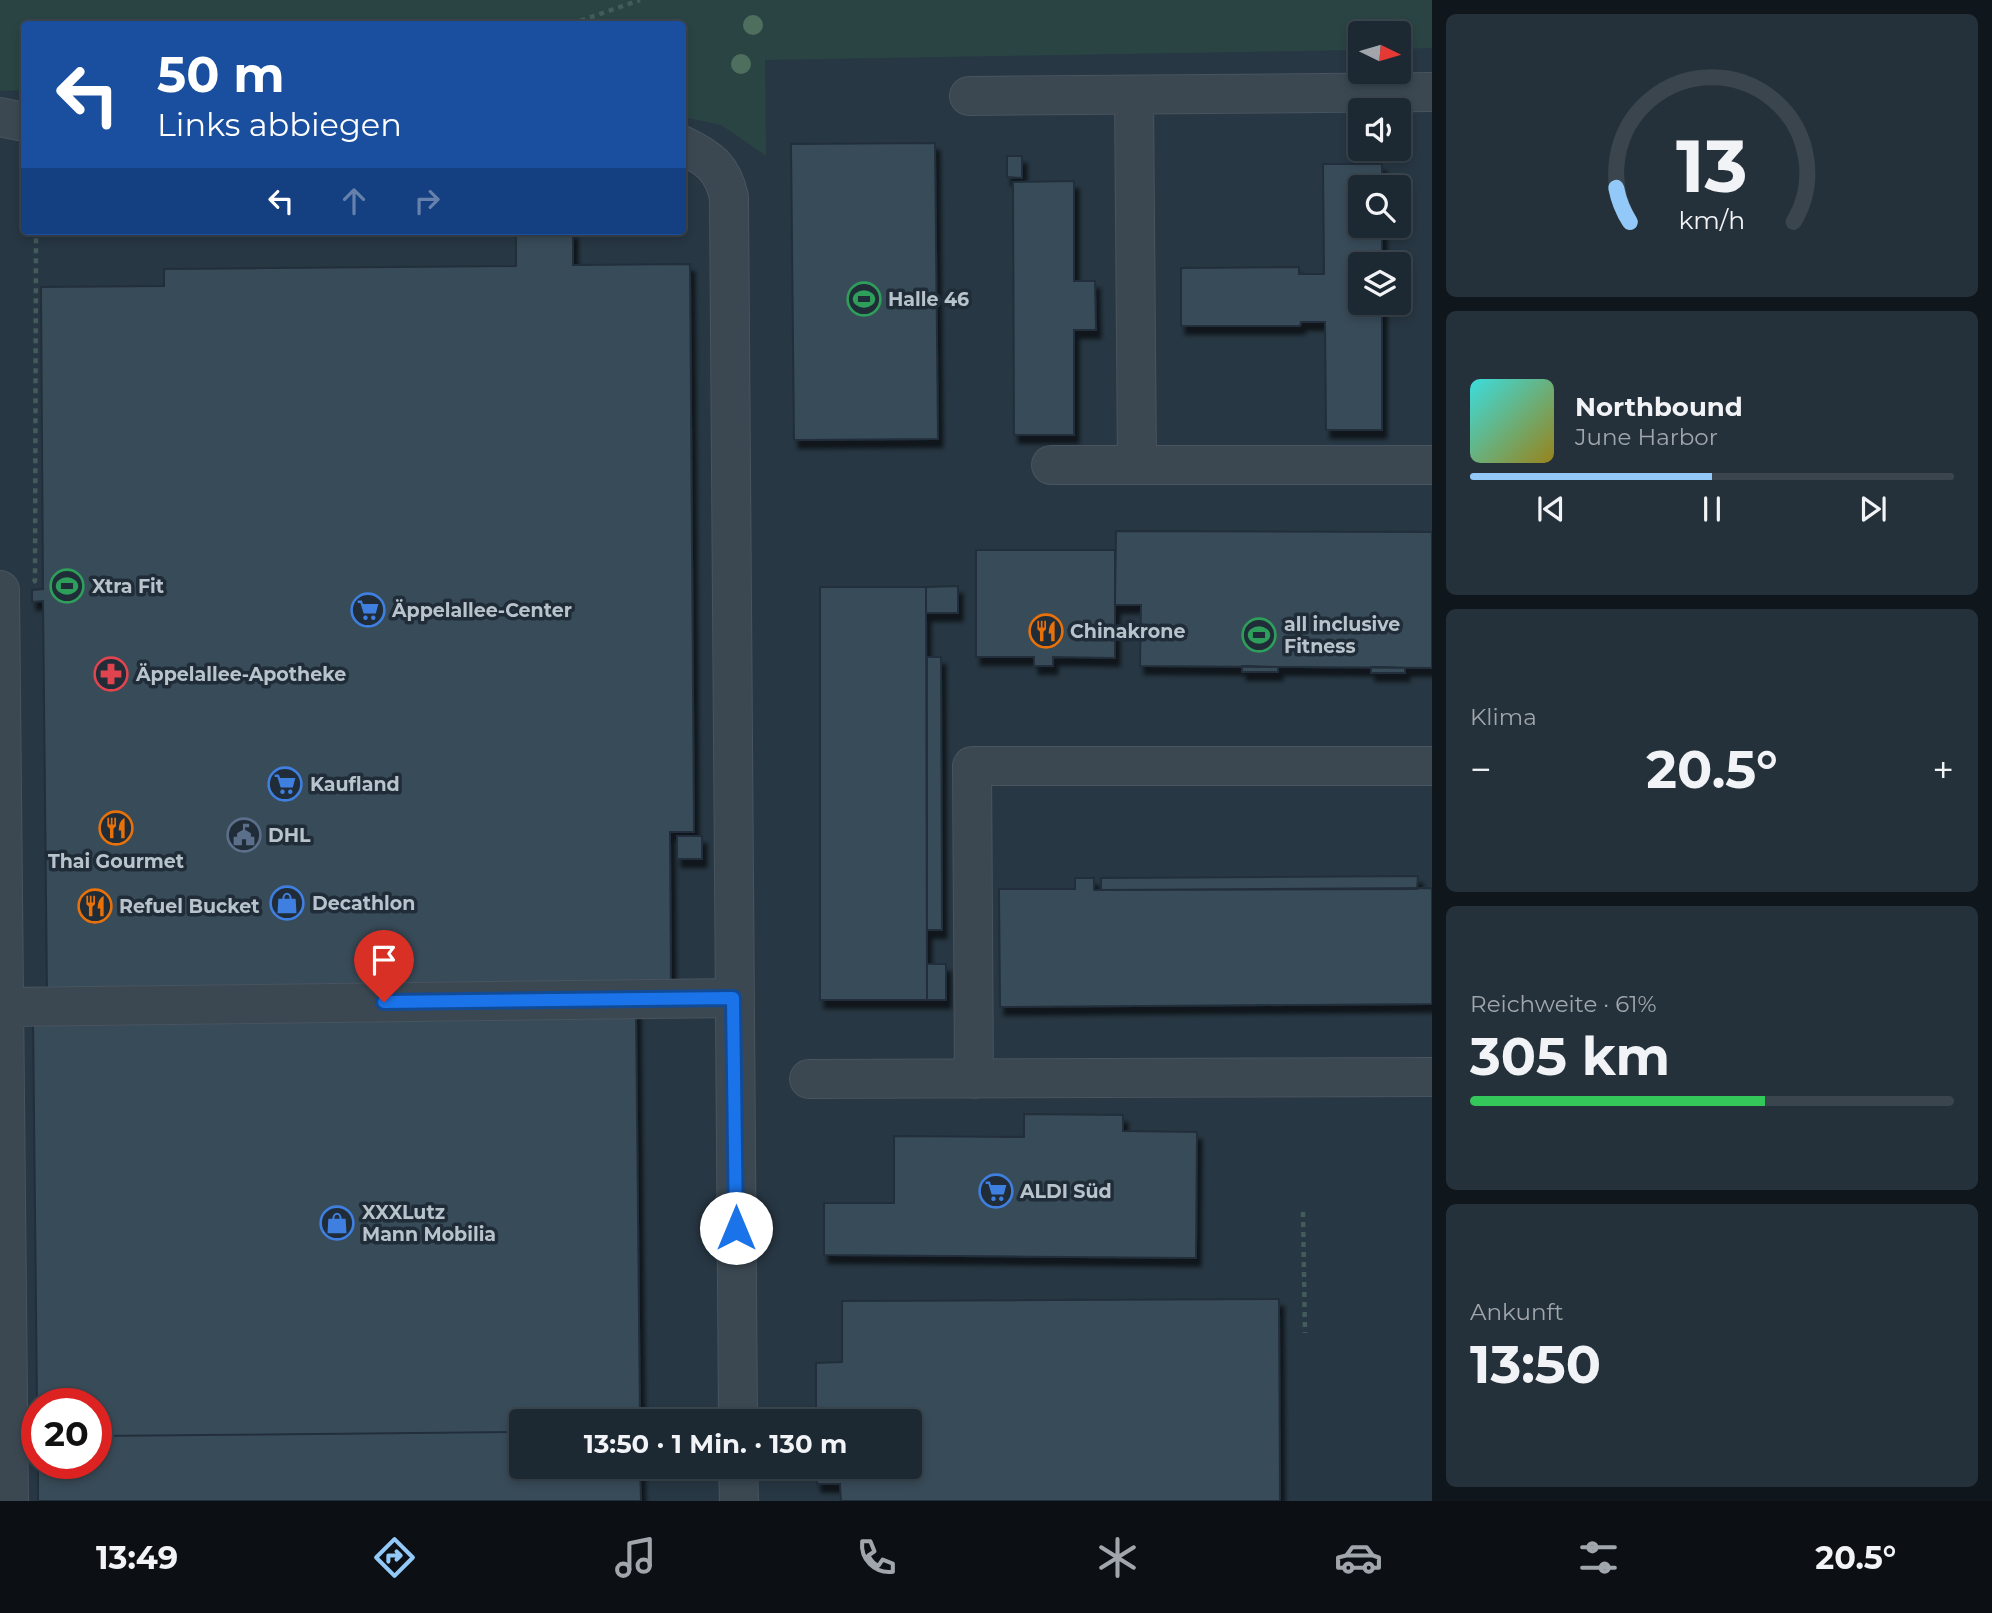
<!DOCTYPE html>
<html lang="de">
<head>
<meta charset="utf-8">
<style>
  :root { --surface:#1d2932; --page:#25313a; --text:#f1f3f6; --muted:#a0a6ac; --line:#3b454d; --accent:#92c9f8 }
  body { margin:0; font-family:Montserrat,sans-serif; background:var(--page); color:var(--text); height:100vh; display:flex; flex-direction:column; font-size:26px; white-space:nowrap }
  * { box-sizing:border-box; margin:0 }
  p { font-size:23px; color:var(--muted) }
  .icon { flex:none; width:38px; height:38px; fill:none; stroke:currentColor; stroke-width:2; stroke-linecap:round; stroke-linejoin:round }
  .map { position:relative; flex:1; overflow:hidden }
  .panel { display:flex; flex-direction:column; gap:14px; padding:14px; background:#10171c; width:560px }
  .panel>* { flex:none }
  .top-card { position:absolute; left:21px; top:21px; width:665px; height:214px; border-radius:7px; box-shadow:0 4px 10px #0003,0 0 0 2px var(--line); background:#1a4fa0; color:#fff; overflow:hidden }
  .needle { width:46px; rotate:95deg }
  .tools { position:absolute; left:1348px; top:21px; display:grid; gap:14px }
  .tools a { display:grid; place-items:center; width:63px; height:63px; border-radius:7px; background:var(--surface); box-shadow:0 4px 10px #0003,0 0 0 2px var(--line); font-size:35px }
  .speed { position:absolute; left:21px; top:1388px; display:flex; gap:14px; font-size:35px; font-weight:700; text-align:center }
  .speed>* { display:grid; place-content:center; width:91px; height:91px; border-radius:50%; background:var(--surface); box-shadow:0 4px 10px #0003,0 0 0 2px var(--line); line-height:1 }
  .speed .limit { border:10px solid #d22; background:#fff; color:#111 }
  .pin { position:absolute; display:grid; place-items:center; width:60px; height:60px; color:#fff; margin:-72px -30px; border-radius:50% 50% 50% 0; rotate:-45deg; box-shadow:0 0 7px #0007 }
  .pin .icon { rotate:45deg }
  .me { position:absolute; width:77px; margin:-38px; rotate:0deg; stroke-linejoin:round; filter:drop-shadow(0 0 5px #0008) }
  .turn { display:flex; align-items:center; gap:24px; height:147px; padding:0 21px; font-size:32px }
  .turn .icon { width:91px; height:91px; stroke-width:2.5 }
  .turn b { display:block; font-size:49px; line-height:60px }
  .lanes { display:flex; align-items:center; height:66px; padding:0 21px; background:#0003; justify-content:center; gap:35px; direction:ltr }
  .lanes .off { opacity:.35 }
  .big { font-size:52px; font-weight:700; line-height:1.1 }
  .panel .card { flex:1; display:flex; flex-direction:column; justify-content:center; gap:10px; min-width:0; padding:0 24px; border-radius:10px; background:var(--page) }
  .panel .dial { align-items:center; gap:0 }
  .dial svg { height:182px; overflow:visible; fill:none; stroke:var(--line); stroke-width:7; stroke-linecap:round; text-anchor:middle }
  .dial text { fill:var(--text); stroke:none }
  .song { display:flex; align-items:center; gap:21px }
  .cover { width:84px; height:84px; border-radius:10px; background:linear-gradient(135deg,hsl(180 70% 55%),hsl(50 70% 35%)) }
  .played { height:7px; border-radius:4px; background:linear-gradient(90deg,var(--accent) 50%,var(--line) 50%) }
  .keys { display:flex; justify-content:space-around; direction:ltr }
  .heat { display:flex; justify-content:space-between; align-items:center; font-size:38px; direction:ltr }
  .charge { height:10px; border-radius:5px; background:linear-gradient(90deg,#34c759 61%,var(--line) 0) }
  .trip { position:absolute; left:509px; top:1409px; width:413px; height:70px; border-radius:7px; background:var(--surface); box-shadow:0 4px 10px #0003,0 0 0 2px var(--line); font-weight:700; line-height:70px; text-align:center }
  .tabs { display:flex; height:112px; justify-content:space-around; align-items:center; background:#0c1014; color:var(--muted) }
  .tabs .icon { width:49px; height:49px }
  .tabs .current { color:var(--accent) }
  .tabs b { font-size:32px; color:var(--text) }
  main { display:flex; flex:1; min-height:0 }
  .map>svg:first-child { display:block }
  .green { fill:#294443 }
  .building { fill:#394c59; stroke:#222f3a; stroke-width:2; filter:url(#shadow) }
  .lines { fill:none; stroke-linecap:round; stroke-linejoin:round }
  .minor-casing { stroke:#48545f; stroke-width:40 }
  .path { stroke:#435b5a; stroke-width:4.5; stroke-dasharray:5 5; stroke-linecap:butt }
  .minor { stroke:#3b4852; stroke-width:38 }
  .tree { fill:#4f6f5e }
  .route-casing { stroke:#114b97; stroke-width:18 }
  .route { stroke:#1a73e8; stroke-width:12 }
  .labels { text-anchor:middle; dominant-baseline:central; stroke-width:7; stroke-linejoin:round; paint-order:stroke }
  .poi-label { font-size:19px; font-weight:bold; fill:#b9c3cc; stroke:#202d38; text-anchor:start }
</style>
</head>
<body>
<main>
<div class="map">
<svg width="1432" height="1501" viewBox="0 0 1432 1501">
  <defs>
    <filter id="shadow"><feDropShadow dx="4.5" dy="8" stdDeviation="2" flood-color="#0009"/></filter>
  </defs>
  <rect width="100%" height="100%" fill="#273743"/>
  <!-- green -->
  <path class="green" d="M 0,0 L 1432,0 L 1432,48 L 1398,49 L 1398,33 L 1360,33 L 1360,50 L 765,60 L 766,156 L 721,125 L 683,117 L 682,24 L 24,24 L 24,90 L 0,91 Z"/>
  <!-- building -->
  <path class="building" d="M 935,143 L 938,439 L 794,440 L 791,144 Z
    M 1007,156 L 1022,156 L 1022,178 L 1007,177 Z
    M 1323,164 L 1382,164 L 1382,187 L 1360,187 L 1360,226 L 1382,226 L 1382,264 L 1360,264 L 1360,303 L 1382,303 L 1382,430 L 1326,430 L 1325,322 L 1301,322 L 1300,326 L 1181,326 L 1181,268 L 1299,267 L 1299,274 L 1324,274 Z
    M 1074,181 L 1074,281 L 1095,281 L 1096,330 L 1074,330 L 1074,435 L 1014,435 L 1013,182 Z
    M 516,231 L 573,231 L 573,265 L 690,264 L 694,832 L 670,832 L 671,989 L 47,994 L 43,601 L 32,602 L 32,590 L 43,589 L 41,287 L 164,286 L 164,269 L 516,266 Z
    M 1116,531 L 1432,532 L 1432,668 L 1140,666 L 1141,605 L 1115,605 Z
    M 976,550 L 1115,550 L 1115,658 L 1053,657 L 1053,666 L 1034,666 L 1034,657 L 976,657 Z
    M 958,586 L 958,613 L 926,613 L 926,587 Z
    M 820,587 L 926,587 L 927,1000 L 820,1000 Z
    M 927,657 L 941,657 L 942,930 L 927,930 Z
    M 1242,666 L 1278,667 L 1278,672 L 1242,672 Z
    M 1371,667 L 1405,668 L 1405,673 L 1371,673 Z
    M 677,836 L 702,836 L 702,859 L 677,859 Z
    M 1418,876 L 1417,889 L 1101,890 L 1101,878 Z
    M 1075,878 L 1094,878 L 1094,890 L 1432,888 L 1432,1004 L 1000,1007 L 999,889 L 1075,889 Z
    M 927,964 L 946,964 L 946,1000 L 927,1000 Z
    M 636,1010 L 640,1421 L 522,1421 L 522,1432 L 96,1436 L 96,1404 L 37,1404 L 33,1016 Z
    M 1024,1114 L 1123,1115 L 1123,1131 L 1197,1132 L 1196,1258 L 824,1255 L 824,1203 L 894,1203 L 894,1136 L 1024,1137 Z
    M 1279,1299 L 1280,1501 L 841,1501 L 840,1484 L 817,1484 L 816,1466 L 910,1466 L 910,1421 L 816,1421 L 816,1363 L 842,1362 L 842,1301 Z
    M 522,1432 L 522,1466 L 640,1466 L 641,1501 L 38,1501 L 38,1463 L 96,1463 L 96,1436 Z"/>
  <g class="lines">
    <defs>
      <path id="minor" d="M 1134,95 L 1137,465
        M 969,96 L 1432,92
        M 0,117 L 24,122
        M 682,145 C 709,158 722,167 729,197 L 738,1421
        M 1051,465 L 1432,465
        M 0,590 L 9,1501
        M 5,1007 L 733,998
        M 809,1079 L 1432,1077
        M 974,1079 L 972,766 L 1432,766
        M 738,1466 L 739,1501"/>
    </defs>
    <!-- minor casing -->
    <use href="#minor" class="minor-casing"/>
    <!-- path -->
    <path class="path" d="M 571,24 L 640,0
      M 33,582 L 35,581 L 36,231
      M 1303,1212 L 1305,1333"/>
    <!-- minor -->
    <use href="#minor" class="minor"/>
  </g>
  <!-- trees -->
  <g class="tree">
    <circle cx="753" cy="25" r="10"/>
    <circle cx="741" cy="64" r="10"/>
  </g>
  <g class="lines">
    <defs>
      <path id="route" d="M 384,1002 L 733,998 L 736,1228"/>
    </defs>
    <!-- route casing -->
    <use href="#route" class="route-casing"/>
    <!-- route -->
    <use href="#route" class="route"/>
  </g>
  <!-- icons -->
  <defs>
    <symbol id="stadium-ring" viewBox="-11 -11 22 22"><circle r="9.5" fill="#202d38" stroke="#2e9e5b" stroke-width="1.5"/><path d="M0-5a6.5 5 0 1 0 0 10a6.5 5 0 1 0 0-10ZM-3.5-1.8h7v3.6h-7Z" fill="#2e9e5b"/></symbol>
    <symbol id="supermarket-ring" viewBox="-11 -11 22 22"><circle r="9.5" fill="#202d38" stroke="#3f7fe0" stroke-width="1.5"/><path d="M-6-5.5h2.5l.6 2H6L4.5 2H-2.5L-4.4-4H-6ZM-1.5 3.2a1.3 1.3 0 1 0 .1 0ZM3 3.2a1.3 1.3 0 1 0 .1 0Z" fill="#3f7fe0"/></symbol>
    <symbol id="restaurant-ring" viewBox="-11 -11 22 22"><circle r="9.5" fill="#202d38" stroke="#e8710a" stroke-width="1.5"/><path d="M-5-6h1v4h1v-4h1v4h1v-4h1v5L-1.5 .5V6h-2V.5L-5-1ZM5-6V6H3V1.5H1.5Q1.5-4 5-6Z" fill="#e8710a"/></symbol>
    <symbol id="pharmacy-ring" viewBox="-11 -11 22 22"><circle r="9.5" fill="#202d38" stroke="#e0444e" stroke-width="1.5"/><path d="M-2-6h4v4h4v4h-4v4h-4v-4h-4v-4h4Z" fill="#e0444e"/></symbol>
    <symbol id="civic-ring" viewBox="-11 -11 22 22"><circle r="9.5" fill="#202d38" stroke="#5c6f8a" stroke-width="1.5"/><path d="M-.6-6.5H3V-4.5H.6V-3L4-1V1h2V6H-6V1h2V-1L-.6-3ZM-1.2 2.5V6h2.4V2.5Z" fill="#5c6f8a"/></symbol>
    <symbol id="shop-ring" viewBox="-11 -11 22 22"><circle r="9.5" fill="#202d38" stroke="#3f7fe0" stroke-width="1.5"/><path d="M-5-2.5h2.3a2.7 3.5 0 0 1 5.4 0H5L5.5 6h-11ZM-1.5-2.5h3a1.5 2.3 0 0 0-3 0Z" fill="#3f7fe0"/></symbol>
  </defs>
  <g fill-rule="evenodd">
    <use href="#stadium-ring" x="845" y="280" width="38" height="38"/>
    <use href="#stadium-ring" x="48" y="567" width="38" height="38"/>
    <use href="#supermarket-ring" x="349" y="591" width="38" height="38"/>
    <use href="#restaurant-ring" x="1027" y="612" width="38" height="38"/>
    <use href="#stadium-ring" x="1240" y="616" width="38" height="38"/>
    <use href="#pharmacy-ring" x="92" y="655" width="38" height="38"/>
    <use href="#supermarket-ring" x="266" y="765" width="38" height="38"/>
    <use href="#restaurant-ring" x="97" y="809" width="38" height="38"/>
    <use href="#civic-ring" x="225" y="816" width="38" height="38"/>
    <use href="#shop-ring" x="268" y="884" width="38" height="38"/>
    <use href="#restaurant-ring" x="76" y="887" width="38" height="38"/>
    <use href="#supermarket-ring" x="977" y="1172" width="38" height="38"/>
    <use href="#shop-ring" x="318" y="1204" width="38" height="38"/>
  </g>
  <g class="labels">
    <!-- poi labels -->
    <g class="poi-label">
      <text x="888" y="299">Halle 46</text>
      <text x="92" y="586">Xtra Fit</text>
      <text x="392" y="610">Äppelallee-Center</text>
      <text x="1284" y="624">all inclusive<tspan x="1284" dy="22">Fitness</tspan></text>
      <text x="1070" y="631">Chinakrone</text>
      <text x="136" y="674">Äppelallee-Apotheke</text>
      <text x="310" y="784">Kaufland</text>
      <text x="268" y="835">DHL</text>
      <text x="116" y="861" text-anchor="middle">Thai Gourmet</text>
      <text x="312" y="903">Decathlon</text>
      <text x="119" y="906">Refuel Bucket</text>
      <text x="1020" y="1191">ALDI Süd</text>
      <text x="362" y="1212">XXXLutz<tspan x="362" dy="22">Mann Mobilia</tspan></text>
    </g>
  </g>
</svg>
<div class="tools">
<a><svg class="needle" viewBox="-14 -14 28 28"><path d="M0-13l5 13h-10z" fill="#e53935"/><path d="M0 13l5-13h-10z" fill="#a0a6ac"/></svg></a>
<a><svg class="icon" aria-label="sound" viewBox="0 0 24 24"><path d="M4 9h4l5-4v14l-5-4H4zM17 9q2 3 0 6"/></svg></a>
<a><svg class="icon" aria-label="search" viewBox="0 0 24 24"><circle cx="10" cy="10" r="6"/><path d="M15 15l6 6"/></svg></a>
<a><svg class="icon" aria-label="layers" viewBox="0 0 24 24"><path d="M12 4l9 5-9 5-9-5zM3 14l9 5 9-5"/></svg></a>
</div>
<div class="speed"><div class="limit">20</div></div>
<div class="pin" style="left:384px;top:1002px;background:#d93025"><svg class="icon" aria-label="arrive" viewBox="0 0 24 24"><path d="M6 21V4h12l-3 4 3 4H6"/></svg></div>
<svg class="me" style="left:736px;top:1228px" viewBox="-20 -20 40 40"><circle r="19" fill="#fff"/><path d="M0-13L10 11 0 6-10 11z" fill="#1a73e8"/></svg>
<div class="trip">13:50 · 1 Min. · 130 m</div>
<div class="top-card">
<div class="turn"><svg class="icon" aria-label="left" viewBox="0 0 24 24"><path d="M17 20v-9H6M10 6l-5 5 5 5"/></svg><div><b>50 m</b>Links abbiegen</div></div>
<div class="lanes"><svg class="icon" aria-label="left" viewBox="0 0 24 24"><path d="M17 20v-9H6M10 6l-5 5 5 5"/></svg><svg class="icon off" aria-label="ahead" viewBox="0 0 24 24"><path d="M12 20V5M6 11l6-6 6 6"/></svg><svg class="icon off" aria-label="right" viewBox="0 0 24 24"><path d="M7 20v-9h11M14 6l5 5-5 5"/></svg></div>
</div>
</div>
<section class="panel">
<div class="card dial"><svg viewBox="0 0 100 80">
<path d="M14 69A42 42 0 1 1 86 69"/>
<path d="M14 69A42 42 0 0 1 8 54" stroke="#92c9f8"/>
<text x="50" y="56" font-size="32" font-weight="700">13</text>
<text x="50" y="72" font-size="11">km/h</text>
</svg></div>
<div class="card">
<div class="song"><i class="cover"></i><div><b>Northbound</b><p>June Harbor</p></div></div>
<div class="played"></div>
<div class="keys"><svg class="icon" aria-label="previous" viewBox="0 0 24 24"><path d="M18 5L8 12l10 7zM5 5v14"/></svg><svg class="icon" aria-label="pause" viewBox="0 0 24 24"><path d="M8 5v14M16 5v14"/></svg><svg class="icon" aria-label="next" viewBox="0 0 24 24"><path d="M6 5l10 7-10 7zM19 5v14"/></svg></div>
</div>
<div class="card"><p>Klima</p>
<div class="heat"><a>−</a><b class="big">20.5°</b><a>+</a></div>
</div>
<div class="card"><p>Reichweite · 61%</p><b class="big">305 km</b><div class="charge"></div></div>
<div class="card"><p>Ankunft</p><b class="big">13:50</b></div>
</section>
</main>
<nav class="tabs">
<b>13:49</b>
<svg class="icon current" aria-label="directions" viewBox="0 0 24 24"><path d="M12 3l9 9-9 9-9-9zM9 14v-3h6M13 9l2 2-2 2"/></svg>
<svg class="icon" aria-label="music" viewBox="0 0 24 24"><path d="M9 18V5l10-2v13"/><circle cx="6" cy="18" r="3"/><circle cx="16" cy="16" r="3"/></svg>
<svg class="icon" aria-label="phone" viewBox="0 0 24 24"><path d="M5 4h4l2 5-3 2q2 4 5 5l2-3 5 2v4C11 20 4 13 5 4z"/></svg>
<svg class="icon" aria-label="climate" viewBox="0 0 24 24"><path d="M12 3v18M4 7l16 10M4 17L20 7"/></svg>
<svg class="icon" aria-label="car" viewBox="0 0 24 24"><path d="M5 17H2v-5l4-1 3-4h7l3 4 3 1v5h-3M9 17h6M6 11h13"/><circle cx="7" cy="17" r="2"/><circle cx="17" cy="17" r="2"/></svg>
<svg class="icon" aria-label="filters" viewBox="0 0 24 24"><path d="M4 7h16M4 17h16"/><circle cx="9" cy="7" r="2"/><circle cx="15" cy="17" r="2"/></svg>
<b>20.5°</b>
</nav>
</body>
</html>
